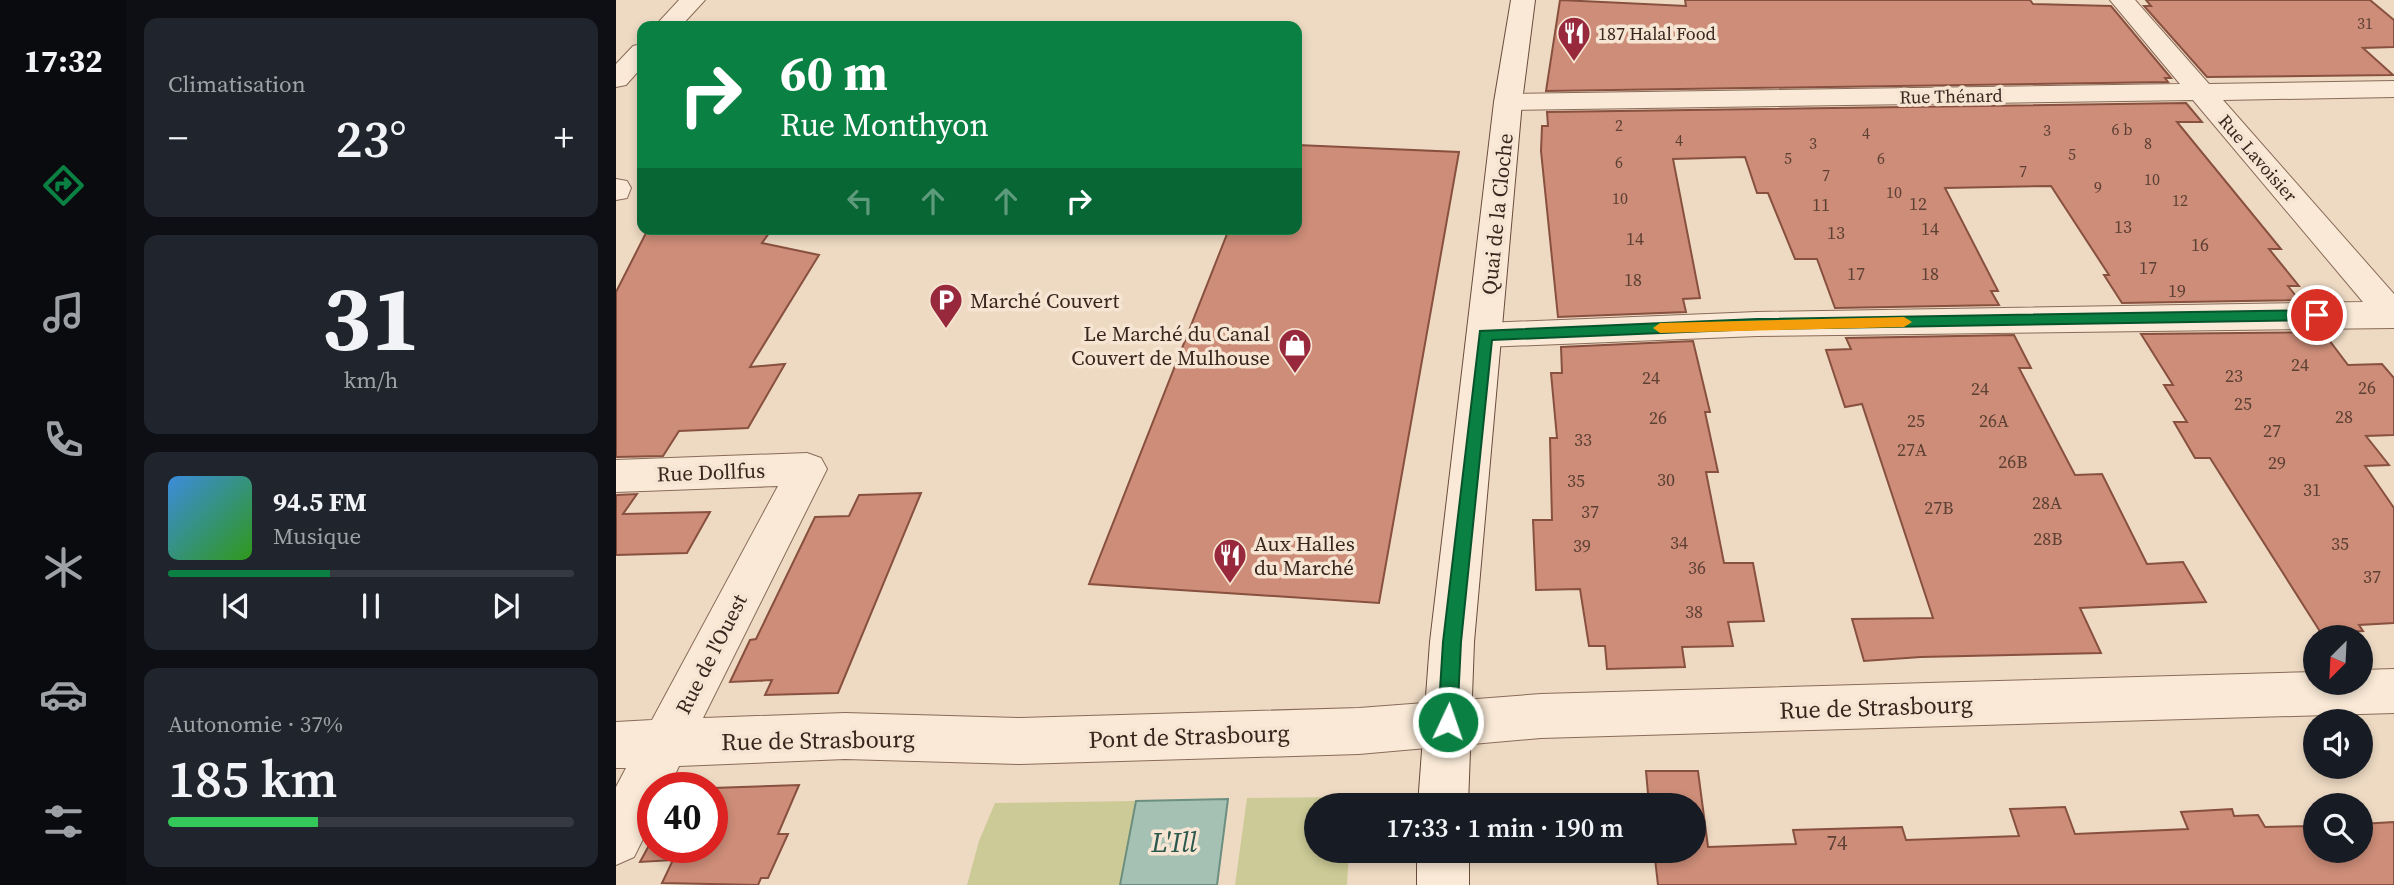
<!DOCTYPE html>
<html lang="fr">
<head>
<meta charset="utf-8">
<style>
  :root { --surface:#171b24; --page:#20242c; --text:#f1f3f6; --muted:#9ea1a6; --line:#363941; --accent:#0b8043 }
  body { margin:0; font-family:"Source Serif 4",serif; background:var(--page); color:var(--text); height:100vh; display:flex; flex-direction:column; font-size:26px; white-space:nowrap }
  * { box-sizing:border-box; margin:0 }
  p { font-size:23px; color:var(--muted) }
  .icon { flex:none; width:38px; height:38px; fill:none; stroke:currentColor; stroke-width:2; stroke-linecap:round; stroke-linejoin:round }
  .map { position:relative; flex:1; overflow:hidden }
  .panel { display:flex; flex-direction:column; gap:18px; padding:18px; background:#0d0f14; width:490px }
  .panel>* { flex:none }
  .guide { position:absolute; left:21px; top:21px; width:665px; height:214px; border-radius:14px; box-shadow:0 4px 10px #0003; background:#0b8043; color:#fff; overflow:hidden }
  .needle { width:46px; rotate:204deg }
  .controls { position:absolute; left:1687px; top:625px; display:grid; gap:14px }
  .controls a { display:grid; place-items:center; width:70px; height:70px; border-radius:50%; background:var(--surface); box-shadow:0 4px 10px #0003; font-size:35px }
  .speed { position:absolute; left:21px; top:772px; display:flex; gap:14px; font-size:35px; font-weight:700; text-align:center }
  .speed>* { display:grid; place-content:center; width:91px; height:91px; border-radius:50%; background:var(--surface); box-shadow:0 4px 10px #0003; line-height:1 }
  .speed .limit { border:10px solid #d22; background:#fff; color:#111 }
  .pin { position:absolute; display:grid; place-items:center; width:60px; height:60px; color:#fff; margin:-30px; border:4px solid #fff; border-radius:50%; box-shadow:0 2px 7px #0007 }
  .me { position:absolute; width:77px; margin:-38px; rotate:3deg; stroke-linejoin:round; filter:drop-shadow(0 0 5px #0008) }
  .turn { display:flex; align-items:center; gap:24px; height:147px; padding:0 28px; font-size:32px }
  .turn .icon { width:91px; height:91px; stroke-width:2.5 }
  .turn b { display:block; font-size:49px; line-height:60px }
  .lanes { display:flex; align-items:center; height:66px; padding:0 28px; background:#0003; justify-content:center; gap:35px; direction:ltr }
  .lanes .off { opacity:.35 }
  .big { font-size:52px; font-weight:600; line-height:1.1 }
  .panel .widget { flex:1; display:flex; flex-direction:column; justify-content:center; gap:10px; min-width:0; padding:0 24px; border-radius:14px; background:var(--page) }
  .panel .dial { align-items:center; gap:0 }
  .dial b { font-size:91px; line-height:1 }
  .song { display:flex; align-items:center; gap:21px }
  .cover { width:84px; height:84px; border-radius:10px; background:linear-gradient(135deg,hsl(210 70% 55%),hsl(110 70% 35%)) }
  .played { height:7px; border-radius:4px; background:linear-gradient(90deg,var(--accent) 40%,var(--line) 40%) }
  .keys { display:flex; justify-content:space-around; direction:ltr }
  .heat { display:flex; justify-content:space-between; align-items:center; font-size:38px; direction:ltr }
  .charge { height:10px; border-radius:5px; background:linear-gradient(90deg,#34c759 37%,var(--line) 0) }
  .trip { position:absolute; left:688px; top:793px; width:402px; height:70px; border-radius:35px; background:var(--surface); box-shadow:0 4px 10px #0003; font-weight:600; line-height:70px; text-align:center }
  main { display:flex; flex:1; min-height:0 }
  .menu { display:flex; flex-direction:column; width:126px; justify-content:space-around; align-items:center; background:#090b0e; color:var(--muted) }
  .menu .icon { width:49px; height:49px }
  .menu .current { color:var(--accent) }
  .menu b { font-size:32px; color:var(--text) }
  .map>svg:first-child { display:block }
  .green { fill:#ccca96 }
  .water { fill:#a5c1b4; stroke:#6c8f80; stroke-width:2 }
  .building { fill:#cd8d78; stroke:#88503f; stroke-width:2 }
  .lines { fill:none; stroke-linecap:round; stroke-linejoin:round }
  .street-casing { stroke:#896b59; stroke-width:2 }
  .secondary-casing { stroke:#6a4c3d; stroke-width:2 }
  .street { fill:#f9e9d6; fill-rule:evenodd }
  .secondary { fill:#f9e9d6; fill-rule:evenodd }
  .route { fill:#0b8043; stroke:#07532c; stroke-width:2 }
  .slow { fill:#f59e0b }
  .labels { text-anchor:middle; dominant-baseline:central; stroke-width:7; stroke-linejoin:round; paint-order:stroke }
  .far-number-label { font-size:16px; fill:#5d4034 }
  .far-poi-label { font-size:18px; fill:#38261e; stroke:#f6e5d2; text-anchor:start }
  .far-street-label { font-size:18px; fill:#38261e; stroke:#f6e5d2 }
  .number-label { font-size:18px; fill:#5d4034 }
  .street-label { font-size:21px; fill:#38261e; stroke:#f6e5d2 }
  .poi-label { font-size:21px; fill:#38261e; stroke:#f6e5d2; text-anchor:start }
  .near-number-label { font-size:21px; fill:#5d4034 }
  .near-street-label { font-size:24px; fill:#38261e; stroke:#f6e5d2 }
  .near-water-label { font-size:28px; font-style:italic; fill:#2d584e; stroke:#f6e5d2 }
</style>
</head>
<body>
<main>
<nav class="menu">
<b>17:32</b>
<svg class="icon current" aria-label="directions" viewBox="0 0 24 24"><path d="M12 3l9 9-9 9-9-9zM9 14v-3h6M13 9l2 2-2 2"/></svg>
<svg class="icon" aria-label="music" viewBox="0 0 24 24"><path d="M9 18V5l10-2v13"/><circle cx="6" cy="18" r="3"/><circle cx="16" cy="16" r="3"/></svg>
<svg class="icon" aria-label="phone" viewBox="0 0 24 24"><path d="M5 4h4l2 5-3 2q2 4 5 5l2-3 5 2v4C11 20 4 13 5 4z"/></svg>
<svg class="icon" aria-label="climate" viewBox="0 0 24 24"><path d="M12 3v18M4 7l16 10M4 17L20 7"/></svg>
<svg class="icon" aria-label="car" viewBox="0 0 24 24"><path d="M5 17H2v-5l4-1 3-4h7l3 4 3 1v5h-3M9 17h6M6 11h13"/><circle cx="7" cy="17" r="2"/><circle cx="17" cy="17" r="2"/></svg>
<svg class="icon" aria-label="filters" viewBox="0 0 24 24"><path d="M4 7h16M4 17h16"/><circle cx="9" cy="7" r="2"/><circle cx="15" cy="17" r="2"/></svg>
</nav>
<section class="panel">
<div class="widget"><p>Climatisation</p>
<div class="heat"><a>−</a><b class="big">23°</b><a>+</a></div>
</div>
<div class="widget dial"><b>31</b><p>km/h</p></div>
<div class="widget">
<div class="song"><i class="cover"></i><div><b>94.5 FM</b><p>Musique</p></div></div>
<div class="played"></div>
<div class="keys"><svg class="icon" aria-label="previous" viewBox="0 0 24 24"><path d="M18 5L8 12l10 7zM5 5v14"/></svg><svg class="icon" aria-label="pause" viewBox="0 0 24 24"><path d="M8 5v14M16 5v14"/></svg><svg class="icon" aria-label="next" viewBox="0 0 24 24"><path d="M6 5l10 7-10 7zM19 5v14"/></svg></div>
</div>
<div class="widget"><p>Autonomie · 37%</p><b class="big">185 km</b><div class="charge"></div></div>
</section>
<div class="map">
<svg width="1778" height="885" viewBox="0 0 1778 885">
  <rect width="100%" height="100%" fill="#eedac3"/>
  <!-- green -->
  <path class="green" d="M 736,797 L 735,805 L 700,805 L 700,850 L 733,851 L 731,885 L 619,885 L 631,798 Z
    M 520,801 L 504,885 L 351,885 L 363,841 L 379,803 Z"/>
  <!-- water -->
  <path class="water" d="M 612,799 L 601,885 L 504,885 L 520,801 Z"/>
  <!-- building -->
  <path class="building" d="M 944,0 L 1070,6 L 1069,0 L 1414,0 L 1417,4 L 1495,6 L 1555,78 L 1549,78 L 1552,82 L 930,91 Z
    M 1530,0 L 1754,0 L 1778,20 L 1778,47 L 1747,48 L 1777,75 L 1591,77 L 1528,6 L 1535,6 Z
    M 1570,103 L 1586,122 L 1561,122 L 1665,249 L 1653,249 L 1683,286 L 1672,286 L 1683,300 L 1506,303 L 1488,275 L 1493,275 L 1435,186 L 1329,188 L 1382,291 L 1375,291 L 1383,305 L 1219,308 L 1201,259 L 1179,259 L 1152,193 L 1141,193 L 1129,157 L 1057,159 L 1084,298 L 1067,299 L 1070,312 L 942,317 L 925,151 L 926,126 L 932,126 L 931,112 Z
    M 681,145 L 843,152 L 763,603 L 473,584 L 613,229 L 681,229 Z
    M 32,229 L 156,229 L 146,243 L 203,255 L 134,367 L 169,364 L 132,428 L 63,431 L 47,456 L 0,457 L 0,292 Z
    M 1707,332 L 1732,365 L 1766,364 L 1778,378 L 1778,435 L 1750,436 L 1773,465 L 1749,466 L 1778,508 L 1778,623 L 1743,625 L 1747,631 L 1705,633 L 1594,458 L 1579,458 L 1558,422 L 1571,422 L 1548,385 L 1557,385 L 1525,334 Z
    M 1398,335 L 1415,368 L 1403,368 L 1459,475 L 1486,474 L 1531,564 L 1567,562 L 1590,602 L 1464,608 L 1485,653 L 1305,657 L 1248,661 L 1236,619 L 1317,618 L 1246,404 L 1229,407 L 1210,350 L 1235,349 L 1230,338 Z
    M 1077,341 L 1094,412 L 1089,412 L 1102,472 L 1090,472 L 1108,563 L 1137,563 L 1148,621 L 1112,622 L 1117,646 L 1066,647 L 1069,667 L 991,669 L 989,646 L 973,646 L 964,589 L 920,590 L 917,520 L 936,520 L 934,438 L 941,438 L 935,373 L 946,373 L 945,347 Z
    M 305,493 L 222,693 L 149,695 L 156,680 L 114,682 L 134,640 L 140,639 L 199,517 L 233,516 L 243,495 Z
    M 21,494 L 7,514 L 94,512 L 71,553 L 0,555 L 0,495 Z
    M 1030,771 L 1082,771 L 1092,847 L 1180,844 L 1177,830 L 1286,827 L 1290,840 L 1403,836 L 1394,809 L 1449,807 L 1459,834 L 1572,829 L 1565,812 L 1616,809 L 1618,816 L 1642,815 L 1649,827 L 1699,826 L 1699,850 L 1745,850 L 1745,824 L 1778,822 L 1778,885 L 1042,885 L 1038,850 L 1078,850 L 1078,805 L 1033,805 Z
    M 183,785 L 162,834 L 172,834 L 152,878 L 145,878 L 142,885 L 46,883 L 57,860 L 24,862 L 37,838 L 37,847 L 96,847 L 96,788 Z"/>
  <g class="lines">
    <defs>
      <path id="street" d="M 63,0 L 89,0 L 65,26 L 39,26 Z
        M 1494,0 L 1519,0 L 1593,84 L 1778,81 L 1778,97 L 1607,100 L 1778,294 L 1778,328 L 1141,336 L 869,347 L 857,344 L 851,335 L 857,326 L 869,323 L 1141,312 L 1747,302 L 1577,100 L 892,110 L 882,108 L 878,102 L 882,96 L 892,94 L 1564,84 Z
        M 26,44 L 26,67 L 10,85 L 0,87 L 0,64 L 17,46 Z
        M 0,179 L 11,181 L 15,188 L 11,198 L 0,200 Z
        M 191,453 L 205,458 L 211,469 L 87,718 L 229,713 L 404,718 L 743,708 L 925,694 L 1699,672 L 1699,682 L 1745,682 L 1745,670 L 1778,669 L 1778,713 L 925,738 L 743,754 L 404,764 L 229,759 L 63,766 L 53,788 L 37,788 L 37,819 L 18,857 L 0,865 L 0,787 L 10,768 L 0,768 L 0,722 L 36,720 L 162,486 L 0,492 L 0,460 Z"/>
      <path id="secondary" d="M 895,0 L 919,0 L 906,102 L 858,642 L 852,805 L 802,805 L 814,642 L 878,102 Z
        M 801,850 L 853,850 L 853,885 L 801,885 Z"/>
    </defs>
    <!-- street casing -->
    <use href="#street" class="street-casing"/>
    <!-- secondary casing -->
    <use href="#secondary" class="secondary-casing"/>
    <!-- street -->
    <use href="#street" class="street"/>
    <!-- secondary -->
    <use href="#secondary" class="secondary"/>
  </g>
  <!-- route -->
  <path class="route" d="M 1701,310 L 1708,315 L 1701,320 L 1141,329 L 876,340 L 845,642 L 841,722 L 839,729 L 832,731 L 825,729 L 822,722 L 827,642 L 864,331 L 1141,319 Z"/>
  <!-- slow -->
  <path class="slow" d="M 1288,317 L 1296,322 L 1288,327 L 1044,333 L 1037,328 L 1044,323 Z"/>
  <!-- icons -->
  <defs>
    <symbol id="restaurant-pin" viewBox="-11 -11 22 30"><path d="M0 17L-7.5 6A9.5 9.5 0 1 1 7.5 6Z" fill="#98293c" stroke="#f6e5d2"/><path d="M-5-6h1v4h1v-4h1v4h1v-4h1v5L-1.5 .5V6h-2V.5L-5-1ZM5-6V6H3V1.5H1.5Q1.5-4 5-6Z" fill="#fff"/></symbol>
    <symbol id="parking-pin" viewBox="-11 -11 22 30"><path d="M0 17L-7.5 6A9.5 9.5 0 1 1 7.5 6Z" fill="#98293c" stroke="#f6e5d2"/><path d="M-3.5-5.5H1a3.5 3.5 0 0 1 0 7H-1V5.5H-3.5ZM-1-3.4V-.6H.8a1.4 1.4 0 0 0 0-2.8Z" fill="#fff"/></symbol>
    <symbol id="shop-pin" viewBox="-11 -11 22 30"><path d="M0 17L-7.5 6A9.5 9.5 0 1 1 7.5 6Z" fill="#98293c" stroke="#f6e5d2"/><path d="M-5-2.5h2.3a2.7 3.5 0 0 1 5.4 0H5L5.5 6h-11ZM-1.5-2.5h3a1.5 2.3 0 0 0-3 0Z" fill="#fff"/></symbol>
  </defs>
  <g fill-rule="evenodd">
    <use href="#restaurant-pin" x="939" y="14" width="38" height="52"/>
    <use href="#parking-pin" x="311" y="281" width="38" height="52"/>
    <use href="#shop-pin" x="660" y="326" width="38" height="52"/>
    <use href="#restaurant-pin" x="595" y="536" width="38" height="52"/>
  </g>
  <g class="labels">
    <!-- far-number labels -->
    <g class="far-number-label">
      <text x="1749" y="23">31</text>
      <text x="1003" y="125">2</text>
      <text x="1506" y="129">6 b</text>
      <text x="1431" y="130">3</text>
      <text x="1250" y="133">4</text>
      <text x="1063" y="140">4</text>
      <text x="1197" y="143">3</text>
      <text x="1532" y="143">8</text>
      <text x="1456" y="154">5</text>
      <text x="1172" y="158">5</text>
      <text x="1265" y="158">6</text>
      <text x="1003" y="162">6</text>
      <text x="1407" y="171">7</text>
      <text x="1210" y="175">7</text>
      <text x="1536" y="179">10</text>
      <text x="1482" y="187">9</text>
      <text x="1278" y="192">10</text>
      <text x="1004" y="198">10</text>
      <text x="1564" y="200">12</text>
    </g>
    <!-- far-poi labels -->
    <g class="far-poi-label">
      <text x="982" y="33">187 Halal Food</text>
    </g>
    <!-- far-street labels -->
    <g class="far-street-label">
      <text transform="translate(1335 96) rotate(-1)">Rue Thénard</text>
      <text transform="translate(1642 158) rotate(49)">Rue Lavoisier</text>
    </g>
    <!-- number labels -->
    <g class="number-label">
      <text x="1302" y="203">12</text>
      <text x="1205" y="204">11</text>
      <text x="1507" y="226">13</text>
      <text x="1314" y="228">14</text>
      <text x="1220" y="232">13</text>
      <text x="1019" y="238">14</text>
      <text x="1584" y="244">16</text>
      <text x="1532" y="267">17</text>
      <text x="1240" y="273">17</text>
      <text x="1314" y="273">18</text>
      <text x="1017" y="279">18</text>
      <text x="1561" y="290">19</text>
      <text x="1684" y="364">24</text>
      <text x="1618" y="375">23</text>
      <text x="1035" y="377">24</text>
      <text x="1751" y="387">26</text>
      <text x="1364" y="388">24</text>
      <text x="1627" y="403">25</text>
      <text x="1728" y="416">28</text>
      <text x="1042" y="417">26</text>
      <text x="1300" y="420">25</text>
      <text x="1378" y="420">26A</text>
      <text x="1656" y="430">27</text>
      <text x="967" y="439">33</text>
      <text x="1296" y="449">27A</text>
      <text x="1397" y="461">26B</text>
      <text x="1661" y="462">29</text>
      <text x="1050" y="479">30</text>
      <text x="960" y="480">35</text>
      <text x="1696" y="489">31</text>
      <text x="1431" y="502">28A</text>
      <text x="1323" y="507">27B</text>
      <text x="974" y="511">37</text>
      <text x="1432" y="538">28B</text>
      <text x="1063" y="542">34</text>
      <text x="1724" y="543">35</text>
      <text x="966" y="545">39</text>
      <text x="1081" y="567">36</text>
      <text x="1756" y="576">37</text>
      <text x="1078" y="611">38</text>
    </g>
    <!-- street labels -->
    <g class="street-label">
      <text transform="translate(881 214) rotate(-84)">Quai de la Cloche</text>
      <text transform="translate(95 472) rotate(-2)">Rue Dollfus</text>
      <text transform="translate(95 654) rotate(-63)">Rue de l'Ouest</text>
    </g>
    <!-- poi labels -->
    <g class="poi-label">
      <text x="354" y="300">Marché Couvert</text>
      <text x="654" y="333" text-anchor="end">Le Marché du Canal<tspan x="654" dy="24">Couvert de Mulhouse</tspan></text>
      <text x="638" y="543">Aux Halles<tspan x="638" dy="24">du Marché</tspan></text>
    </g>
    <!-- near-number labels -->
    <g class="near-number-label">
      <text x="1221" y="842">74</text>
    </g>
    <!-- near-street labels -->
    <g class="near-street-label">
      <text transform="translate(1260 707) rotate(-2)">Rue de Strasbourg</text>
      <text transform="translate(573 736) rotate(-2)">Pont de Strasbourg</text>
      <text transform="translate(202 740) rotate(-1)">Rue de Strasbourg</text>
    </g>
    <!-- near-water labels -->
    <g class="near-water-label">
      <text x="558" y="842">L'Ill</text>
    </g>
  </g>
</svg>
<div class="controls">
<a><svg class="needle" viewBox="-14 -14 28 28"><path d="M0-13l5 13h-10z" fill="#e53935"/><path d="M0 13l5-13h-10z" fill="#9ea1a6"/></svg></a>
<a><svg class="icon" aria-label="sound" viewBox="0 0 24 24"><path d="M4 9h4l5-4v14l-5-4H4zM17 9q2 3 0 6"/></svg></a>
<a><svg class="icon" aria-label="search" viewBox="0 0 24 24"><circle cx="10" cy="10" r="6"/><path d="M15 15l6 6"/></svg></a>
</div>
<div class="speed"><div class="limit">40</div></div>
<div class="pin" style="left:1701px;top:315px;background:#d93025"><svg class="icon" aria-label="arrive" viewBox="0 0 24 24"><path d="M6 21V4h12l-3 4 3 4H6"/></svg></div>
<svg class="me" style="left:832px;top:722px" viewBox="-20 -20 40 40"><circle r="17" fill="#0b8043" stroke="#fff" stroke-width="3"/><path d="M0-11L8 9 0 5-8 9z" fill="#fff"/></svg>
<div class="trip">17:33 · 1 min · 190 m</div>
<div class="guide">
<div class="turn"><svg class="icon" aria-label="right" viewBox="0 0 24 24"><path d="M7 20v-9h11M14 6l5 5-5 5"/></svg><div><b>60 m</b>Rue Monthyon</div></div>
<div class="lanes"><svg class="icon off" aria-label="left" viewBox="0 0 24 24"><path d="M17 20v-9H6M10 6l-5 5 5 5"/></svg><svg class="icon off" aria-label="ahead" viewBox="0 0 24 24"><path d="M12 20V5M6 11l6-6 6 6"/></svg><svg class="icon off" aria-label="ahead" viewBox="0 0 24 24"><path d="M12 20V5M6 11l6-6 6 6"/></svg><svg class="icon" aria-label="right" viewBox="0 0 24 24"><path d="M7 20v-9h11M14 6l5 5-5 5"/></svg></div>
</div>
</div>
</main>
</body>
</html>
